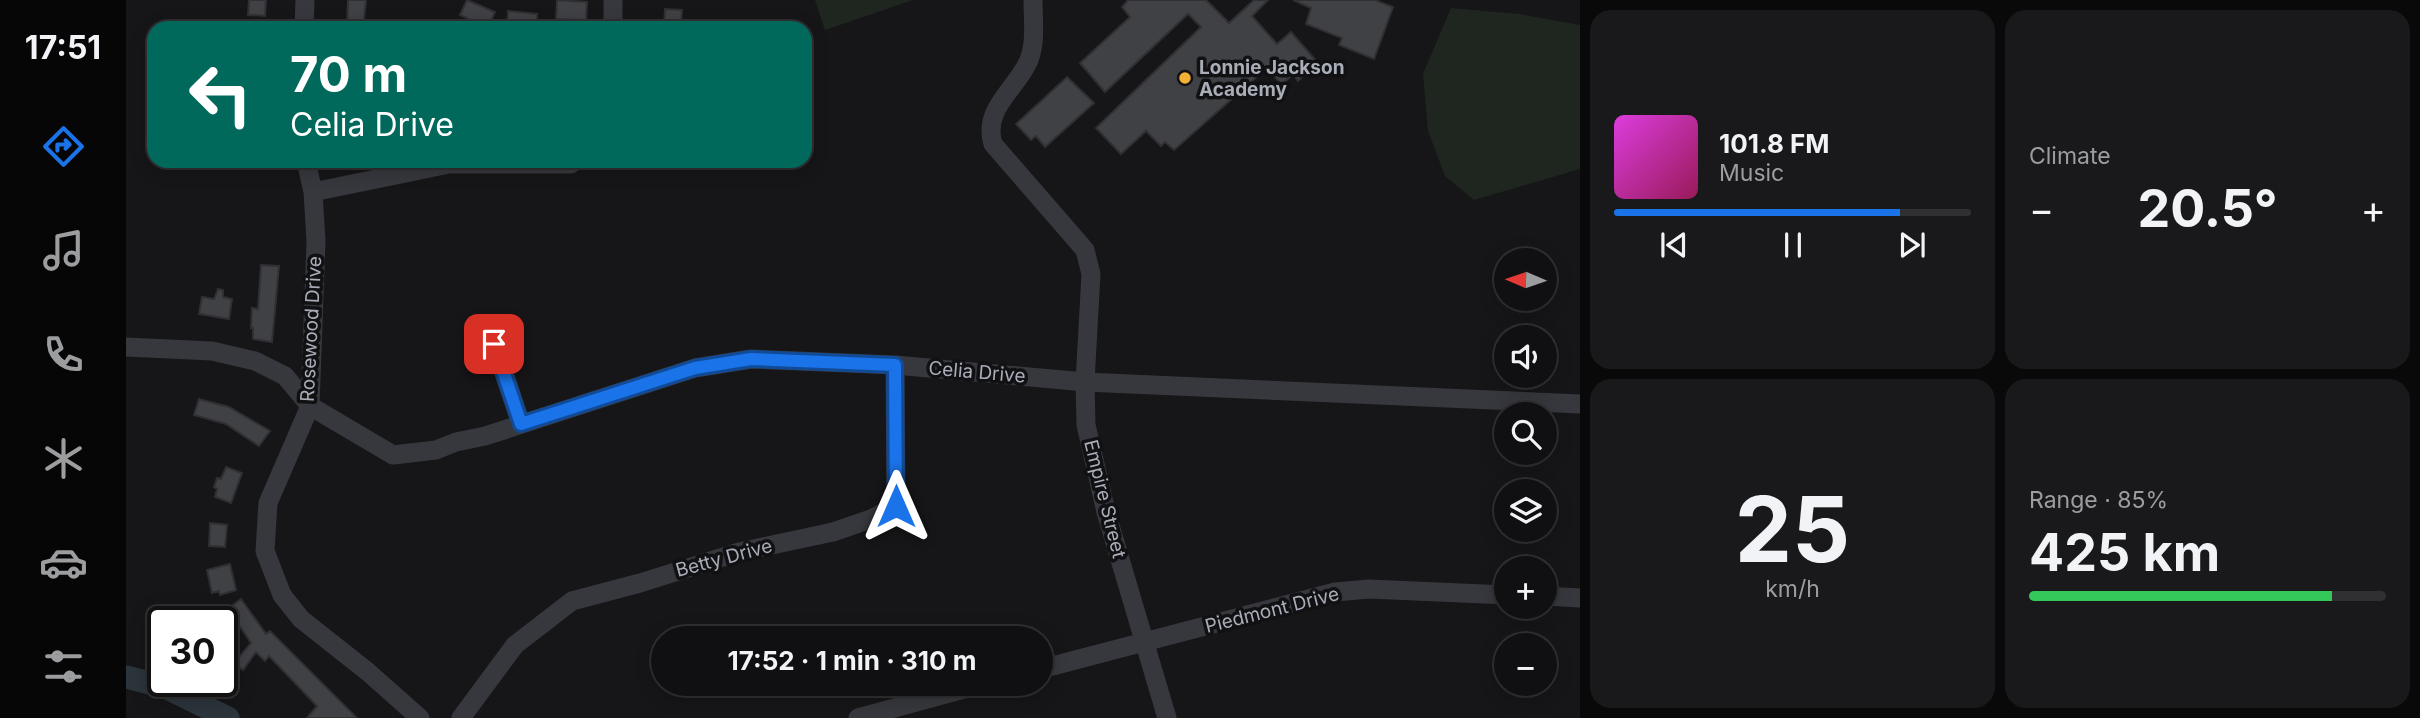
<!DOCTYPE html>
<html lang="en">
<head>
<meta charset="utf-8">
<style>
  :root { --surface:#101012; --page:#19191b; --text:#f1f3f6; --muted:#9c9d9f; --line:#303032; --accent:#1a73e8 }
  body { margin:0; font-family:Inter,sans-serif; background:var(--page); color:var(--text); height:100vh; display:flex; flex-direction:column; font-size:26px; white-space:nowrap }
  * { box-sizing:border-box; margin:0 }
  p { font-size:23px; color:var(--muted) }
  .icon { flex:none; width:38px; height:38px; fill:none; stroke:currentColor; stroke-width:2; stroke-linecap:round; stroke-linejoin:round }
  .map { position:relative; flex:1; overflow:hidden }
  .side { display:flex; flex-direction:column; gap:10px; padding:10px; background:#09090a; width:840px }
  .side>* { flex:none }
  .top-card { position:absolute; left:21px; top:21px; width:665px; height:147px; border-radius:21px; box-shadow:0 4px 18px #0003,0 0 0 2px var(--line); background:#00695c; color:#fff; overflow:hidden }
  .needle { width:46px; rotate:272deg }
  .buttons { position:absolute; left:1368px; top:248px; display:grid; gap:14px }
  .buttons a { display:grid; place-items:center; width:63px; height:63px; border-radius:50%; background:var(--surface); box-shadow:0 4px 18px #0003,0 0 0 2px var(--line); font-size:35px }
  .speed { position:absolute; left:21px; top:606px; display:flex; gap:14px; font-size:35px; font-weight:700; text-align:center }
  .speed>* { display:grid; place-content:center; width:91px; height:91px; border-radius:50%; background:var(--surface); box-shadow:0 4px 18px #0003,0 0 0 2px var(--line); line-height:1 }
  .speed .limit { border:4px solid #111; border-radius:10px; background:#fff; color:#111 }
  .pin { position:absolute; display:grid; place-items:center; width:60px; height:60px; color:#fff; margin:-30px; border-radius:14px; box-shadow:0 4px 10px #0006 }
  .me { position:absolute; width:77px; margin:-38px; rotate:0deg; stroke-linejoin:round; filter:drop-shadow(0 0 5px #0008) }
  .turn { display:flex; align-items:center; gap:24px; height:147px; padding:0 28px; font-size:32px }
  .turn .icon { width:91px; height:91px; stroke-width:2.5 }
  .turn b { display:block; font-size:49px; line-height:60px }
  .big { font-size:52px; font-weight:700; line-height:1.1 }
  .side .widget { flex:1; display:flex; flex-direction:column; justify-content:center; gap:10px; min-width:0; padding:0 24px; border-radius:21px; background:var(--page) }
  .side .dial { align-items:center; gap:0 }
  .dial b { font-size:91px; line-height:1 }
  .song { display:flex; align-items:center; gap:21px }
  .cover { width:84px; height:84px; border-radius:10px; background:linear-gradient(135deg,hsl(300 70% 55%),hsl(330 70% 35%)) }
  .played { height:7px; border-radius:4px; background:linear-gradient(90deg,var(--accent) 80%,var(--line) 80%) }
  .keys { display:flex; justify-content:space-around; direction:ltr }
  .heat { display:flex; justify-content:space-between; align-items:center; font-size:38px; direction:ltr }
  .charge { height:10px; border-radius:5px; background:linear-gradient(90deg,#34c759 85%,var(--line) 0) }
  .side .tiles { flex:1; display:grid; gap:10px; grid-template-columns:repeat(2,1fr) }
  .trip { position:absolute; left:525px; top:626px; width:402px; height:70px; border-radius:35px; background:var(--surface); box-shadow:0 4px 18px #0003,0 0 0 2px var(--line); font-weight:700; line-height:70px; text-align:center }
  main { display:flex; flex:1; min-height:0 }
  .tab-bar { display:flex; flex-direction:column; width:126px; justify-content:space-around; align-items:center; background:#060607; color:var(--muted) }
  .tab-bar .icon { width:49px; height:49px }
  .tab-bar .selected { color:var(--accent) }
  .tab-bar b { font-size:32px; color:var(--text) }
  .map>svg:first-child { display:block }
  .green { fill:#1e261f }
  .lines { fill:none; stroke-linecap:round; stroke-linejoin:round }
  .river { stroke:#2c353c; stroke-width:23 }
  .building { fill:#404145; stroke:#303034; stroke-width:2 }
  .minor { stroke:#37383d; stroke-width:19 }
  .route-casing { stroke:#114b97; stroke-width:18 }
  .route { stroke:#1a73e8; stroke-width:12 }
  .poi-dot { fill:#f2b134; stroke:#111113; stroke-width:2.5 }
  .labels { text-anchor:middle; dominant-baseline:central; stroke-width:7; stroke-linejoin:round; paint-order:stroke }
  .poi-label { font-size:19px; font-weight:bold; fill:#a8adb8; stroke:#111113; text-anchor:start }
  .street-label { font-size:19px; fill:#a8adb8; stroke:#111113 }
</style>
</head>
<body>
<main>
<nav class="tab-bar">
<b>17:51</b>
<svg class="icon selected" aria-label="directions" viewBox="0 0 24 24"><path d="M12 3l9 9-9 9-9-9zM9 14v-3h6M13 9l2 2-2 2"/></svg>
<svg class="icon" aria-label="music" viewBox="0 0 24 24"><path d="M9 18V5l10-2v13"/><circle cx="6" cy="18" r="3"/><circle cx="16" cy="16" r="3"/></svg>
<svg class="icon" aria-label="phone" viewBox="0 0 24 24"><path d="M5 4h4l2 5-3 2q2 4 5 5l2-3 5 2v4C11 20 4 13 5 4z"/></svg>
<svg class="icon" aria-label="climate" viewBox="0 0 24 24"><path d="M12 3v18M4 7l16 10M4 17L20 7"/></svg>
<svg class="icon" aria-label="car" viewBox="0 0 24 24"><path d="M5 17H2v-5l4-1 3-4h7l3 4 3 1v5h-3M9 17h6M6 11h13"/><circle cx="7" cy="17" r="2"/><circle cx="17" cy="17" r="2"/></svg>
<svg class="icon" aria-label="filters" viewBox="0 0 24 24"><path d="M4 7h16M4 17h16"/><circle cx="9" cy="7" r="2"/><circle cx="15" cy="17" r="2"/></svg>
</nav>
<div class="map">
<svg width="1454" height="718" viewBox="0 0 1454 718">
  <rect width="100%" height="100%" fill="#161618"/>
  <!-- green -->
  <path class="green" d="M 689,0 L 787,0 L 699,30 Z
    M 1325,8 L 1393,14 L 1454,25 L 1454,169 L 1348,200 L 1319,176 L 1302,131 L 1297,74 Z"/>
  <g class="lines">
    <!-- river -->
    <path class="river" d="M 0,677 L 39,687 L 102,718"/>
  </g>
  <!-- building -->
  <path class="building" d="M 123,0 L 140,0 L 139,16 L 122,15 Z
    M 222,0 L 240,0 L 237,28 L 221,28 Z
    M 341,0 L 369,12 L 362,28 L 334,15 Z
    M 431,0 L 461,2 L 460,20 L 430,19 Z
    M 1002,0 L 1080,0 L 1103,23 L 1128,0 L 1142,0 L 1126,16 L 1151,44 L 1165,32 L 1192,63 L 1172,81 L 1167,74 L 1156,85 L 1141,68 L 1048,150 L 1039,142 L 1035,146 L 1020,131 L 995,154 L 970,128 L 1075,27 L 1062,14 L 979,92 L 954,63 L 1004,17 L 996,7 Z
    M 1167,0 L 1249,0 L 1267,7 L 1248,59 L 1213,45 L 1216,38 L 1180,24 L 1185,8 Z
    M 539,9 L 556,10 L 555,28 L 538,28 Z
    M 382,11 L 411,14 L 411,28 L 381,28 Z
    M 941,77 L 968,103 L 919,147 L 910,136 L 905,140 L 890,124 Z
    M 135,265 L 153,266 L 146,342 L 127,339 L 127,328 L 125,328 L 126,308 L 132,309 Z
    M 92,289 L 97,290 L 97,297 L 106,299 L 103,319 L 73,314 L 76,297 L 88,299 Z
    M 73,399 L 103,407 L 144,431 L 133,446 L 100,424 L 68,415 Z
    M 100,467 L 116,473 L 105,503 L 89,497 L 91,489 L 88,487 L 91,478 L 95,479 Z
    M 84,523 L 101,525 L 99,547 L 83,546 Z
    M 104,564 L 110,590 L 94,595 L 93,591 L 86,593 L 81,570 Z
    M 115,599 L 140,634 L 144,631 L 231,718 L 181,718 L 191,706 L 143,656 L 139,661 L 130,652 L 117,670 L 108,663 L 125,643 L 102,609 Z"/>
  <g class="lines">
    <!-- minor -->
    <path class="minor" d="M 907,0 C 907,21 911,47 900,66 C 886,92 857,111 867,144 L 959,250 L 965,274 L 959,382 L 960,425 L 980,512 L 1041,718
      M 178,28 L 179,0
      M 487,28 L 487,0
      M 180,161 L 187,192 L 190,241 L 184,406 L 142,503 L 139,551 L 156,595 L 175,619 L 242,672 L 294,718
      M 187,192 L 323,164 L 445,164 L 449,161
      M 368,343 L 395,424
      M 0,347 L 86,351 L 129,361 L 159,376 L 184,406 L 267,455 L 310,450 L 330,442 L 359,436 L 569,368 L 625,359 L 769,365 L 959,382 L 1454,404
      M 1419,596 L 1454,598
      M 915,669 L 1209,592 L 1243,589 L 1381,595
      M 335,718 L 389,645 L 446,601 L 514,583 L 613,552 L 707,532 L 745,519 L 770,506 L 769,365
      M 732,718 L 856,684"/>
  </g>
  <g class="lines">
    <defs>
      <path id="route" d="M 368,344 L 395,424 L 569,368 L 625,359 L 769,365 L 770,506"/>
    </defs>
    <!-- route casing -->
    <use href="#route" class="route-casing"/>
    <!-- route -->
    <use href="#route" class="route"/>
  </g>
  <!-- markers -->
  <circle class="poi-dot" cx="1059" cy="78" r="7"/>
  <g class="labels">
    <!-- poi labels -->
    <g class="poi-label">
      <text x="1073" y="67">Lonnie Jackson<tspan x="1073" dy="22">Academy</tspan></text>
    </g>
    <!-- street labels -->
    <g class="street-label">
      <text transform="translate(185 329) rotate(-87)">Rosewood Drive</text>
      <text transform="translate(851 372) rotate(5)">Celia Drive</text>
      <text transform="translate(979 499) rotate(76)">Empire Street</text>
      <text transform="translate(598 558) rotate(-15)">Betty Drive</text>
      <text transform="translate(1146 610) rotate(-14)">Piedmont Drive</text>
    </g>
  </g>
</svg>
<div class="buttons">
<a><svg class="needle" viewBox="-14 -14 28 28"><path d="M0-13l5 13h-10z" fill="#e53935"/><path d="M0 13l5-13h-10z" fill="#9c9d9f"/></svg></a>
<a><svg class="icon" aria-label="sound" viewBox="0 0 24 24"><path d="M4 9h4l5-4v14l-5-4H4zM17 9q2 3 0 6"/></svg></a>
<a><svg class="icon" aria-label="search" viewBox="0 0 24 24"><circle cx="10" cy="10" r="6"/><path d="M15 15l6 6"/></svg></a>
<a><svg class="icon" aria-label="layers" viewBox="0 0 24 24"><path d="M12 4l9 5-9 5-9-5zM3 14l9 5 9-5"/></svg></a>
<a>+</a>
<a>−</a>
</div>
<div class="speed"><div class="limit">30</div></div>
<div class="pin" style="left:368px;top:344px;background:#d93025"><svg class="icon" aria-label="arrive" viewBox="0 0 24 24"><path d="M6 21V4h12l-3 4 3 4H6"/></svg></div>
<svg class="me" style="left:770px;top:506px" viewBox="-20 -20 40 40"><path d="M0-17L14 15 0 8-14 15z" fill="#1a73e8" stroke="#fff" stroke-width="4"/></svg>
<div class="trip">17:52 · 1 min · 310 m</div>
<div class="top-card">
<div class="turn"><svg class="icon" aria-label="left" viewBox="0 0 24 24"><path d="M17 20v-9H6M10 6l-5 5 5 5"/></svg><div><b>70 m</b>Celia Drive</div></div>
</div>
</div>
<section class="side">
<div class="tiles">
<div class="widget">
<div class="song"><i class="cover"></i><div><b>101.8 FM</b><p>Music</p></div></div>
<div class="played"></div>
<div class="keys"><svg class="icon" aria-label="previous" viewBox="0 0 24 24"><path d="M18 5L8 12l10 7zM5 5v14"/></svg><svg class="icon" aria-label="pause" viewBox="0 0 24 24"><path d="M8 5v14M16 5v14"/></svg><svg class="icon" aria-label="next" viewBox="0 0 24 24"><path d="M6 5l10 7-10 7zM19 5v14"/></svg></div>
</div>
<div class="widget"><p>Climate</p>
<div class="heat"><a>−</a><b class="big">20.5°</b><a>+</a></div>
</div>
<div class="widget dial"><b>25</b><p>km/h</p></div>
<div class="widget"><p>Range · 85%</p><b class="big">425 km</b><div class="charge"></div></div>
</div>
</section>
</main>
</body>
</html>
